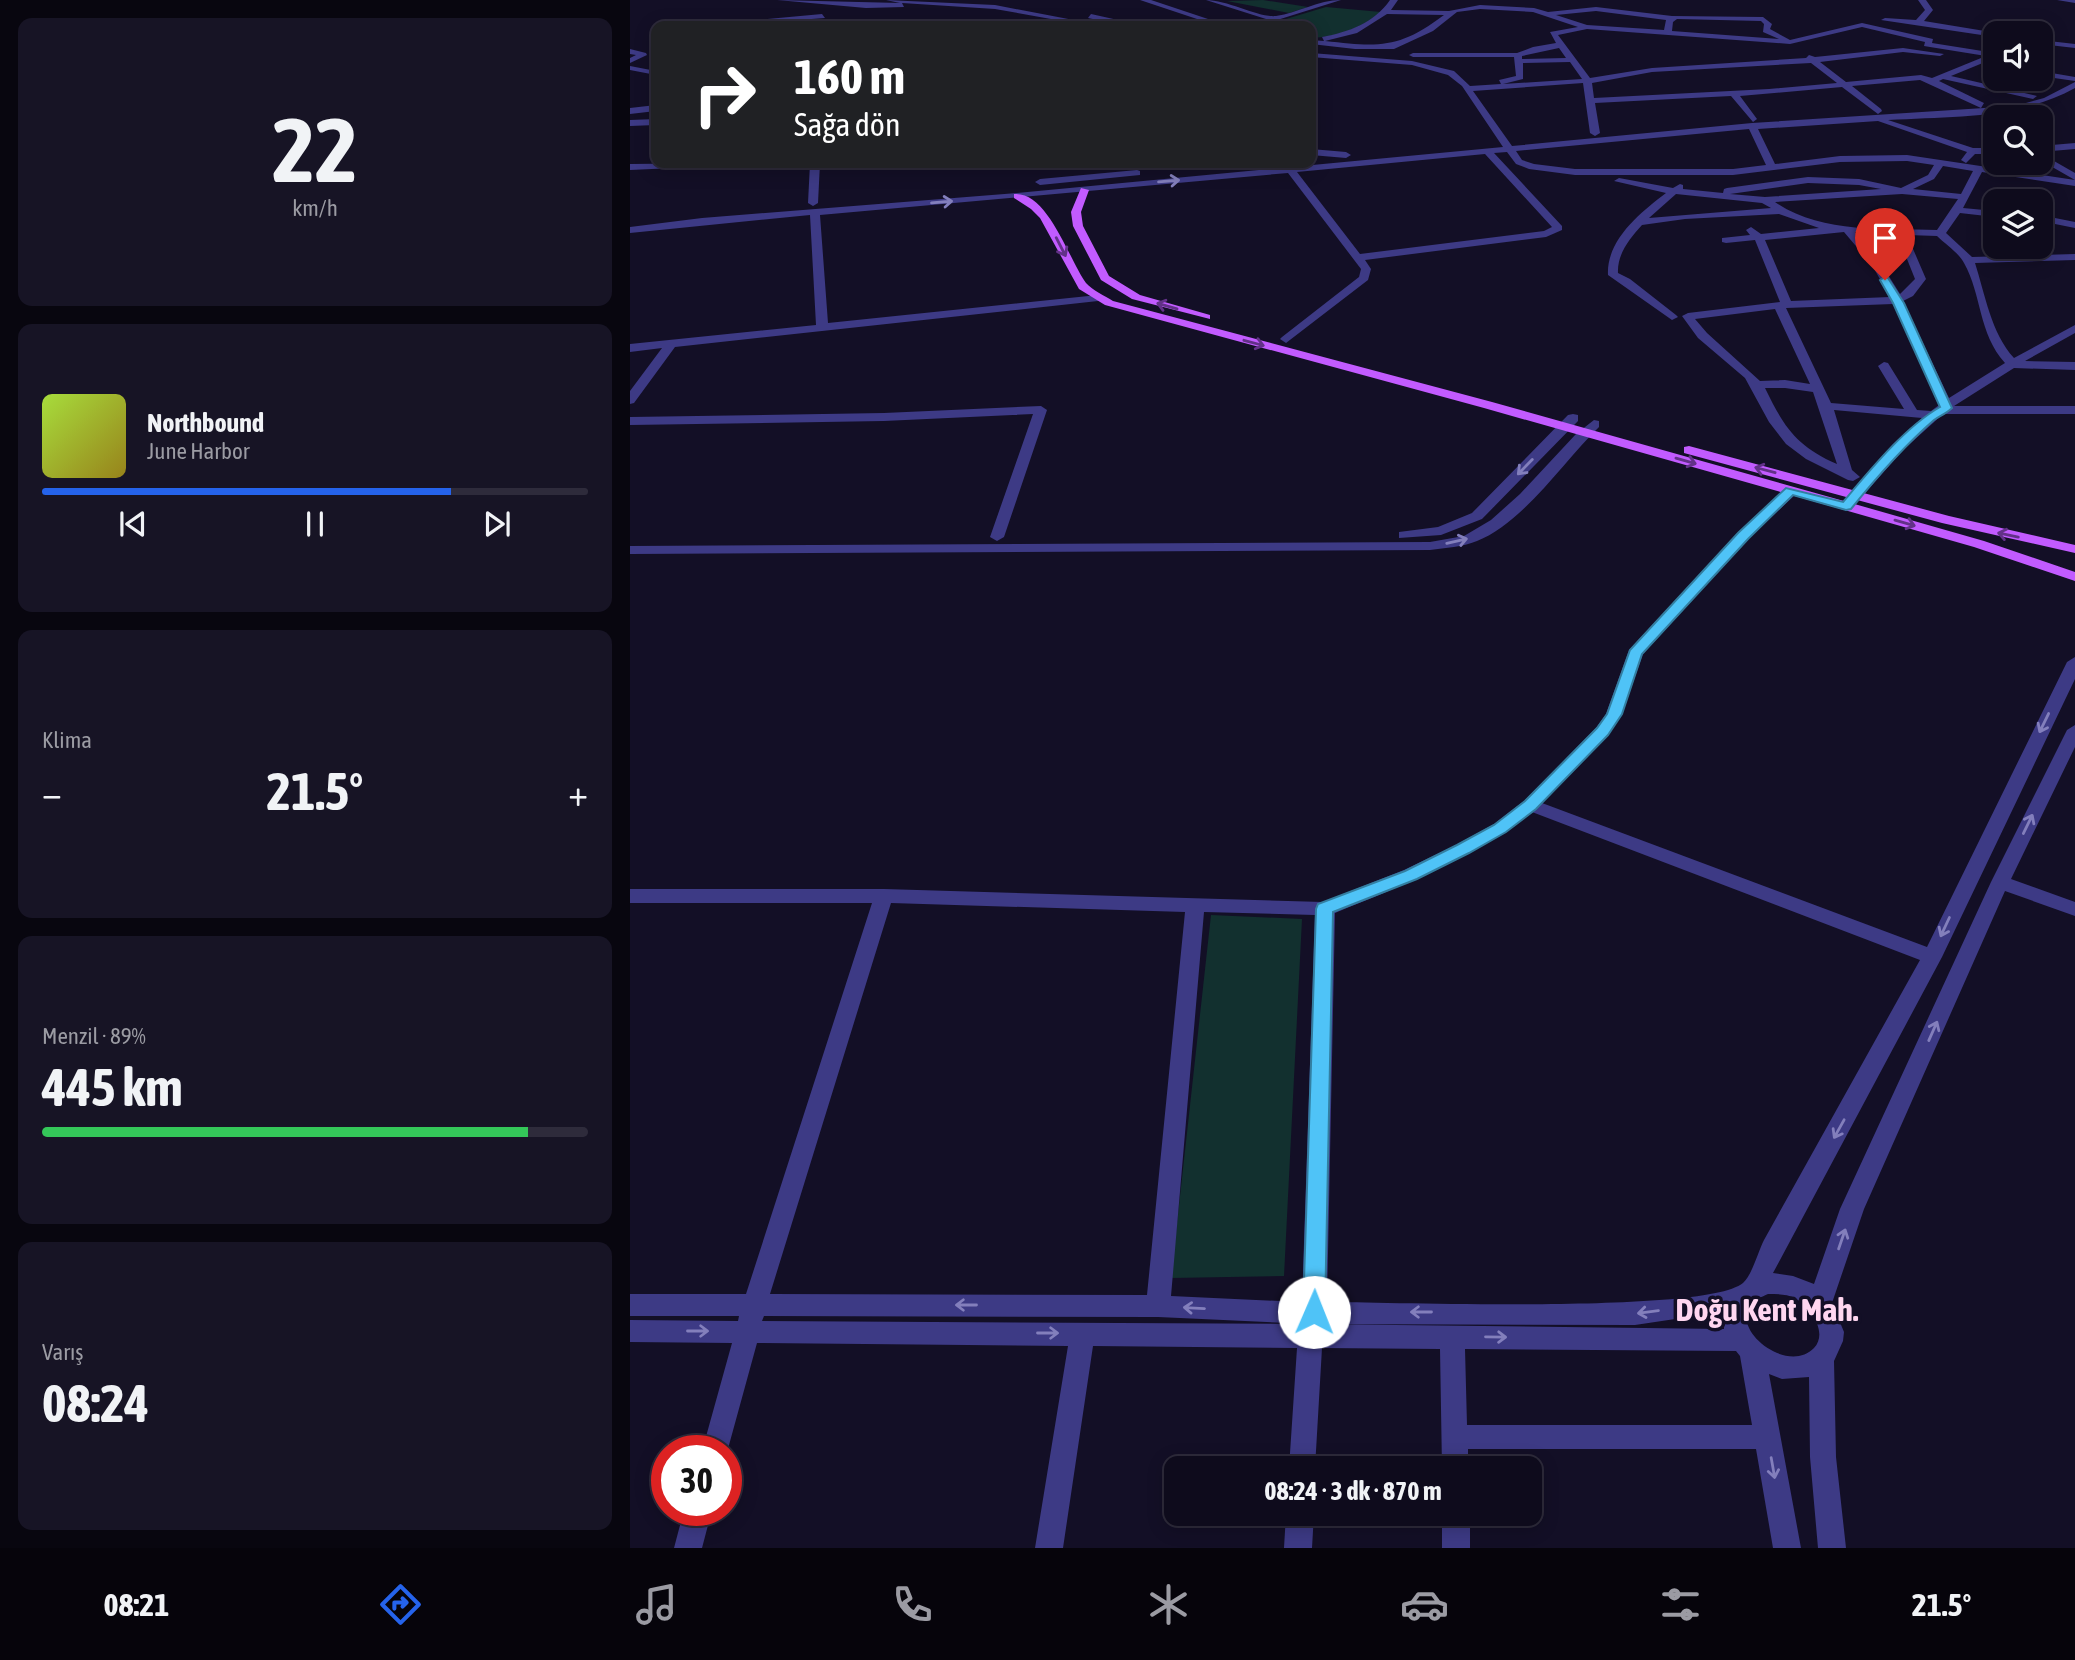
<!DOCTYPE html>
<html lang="tr">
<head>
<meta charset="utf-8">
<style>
  :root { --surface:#0e0b1c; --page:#171425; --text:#f1f3f6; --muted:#9b9ba3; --line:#2e2b3b; --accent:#2563eb }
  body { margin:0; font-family:"Asap Condensed",sans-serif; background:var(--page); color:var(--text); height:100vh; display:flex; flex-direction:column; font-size:26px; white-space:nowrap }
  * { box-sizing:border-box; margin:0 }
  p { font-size:23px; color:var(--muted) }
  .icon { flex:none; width:38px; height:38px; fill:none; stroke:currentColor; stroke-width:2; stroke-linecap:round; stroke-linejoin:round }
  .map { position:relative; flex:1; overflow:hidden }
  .panel { display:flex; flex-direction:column; gap:18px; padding:18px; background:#08060f; width:630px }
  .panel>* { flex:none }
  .hud { position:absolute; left:21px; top:21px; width:665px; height:147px; border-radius:14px; box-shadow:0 4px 18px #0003,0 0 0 2px var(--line); background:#202124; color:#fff; overflow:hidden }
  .fabs { position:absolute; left:1353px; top:21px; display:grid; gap:14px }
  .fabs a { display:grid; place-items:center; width:70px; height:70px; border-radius:14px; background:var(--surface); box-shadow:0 4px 18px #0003,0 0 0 2px var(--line); font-size:35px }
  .speed { position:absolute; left:21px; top:1435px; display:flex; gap:14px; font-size:35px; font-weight:700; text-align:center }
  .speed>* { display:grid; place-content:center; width:91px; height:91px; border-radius:50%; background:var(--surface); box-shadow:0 4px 18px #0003,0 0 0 2px var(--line); line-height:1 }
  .speed .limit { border:10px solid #d22; background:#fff; color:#111 }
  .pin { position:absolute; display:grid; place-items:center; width:60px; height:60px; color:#fff; margin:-72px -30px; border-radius:50% 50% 50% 0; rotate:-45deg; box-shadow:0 0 7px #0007 }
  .pin .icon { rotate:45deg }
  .me { position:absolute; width:77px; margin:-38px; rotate:1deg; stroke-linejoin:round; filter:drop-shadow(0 0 5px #0008) }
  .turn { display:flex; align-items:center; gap:24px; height:147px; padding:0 28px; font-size:32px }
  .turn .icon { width:91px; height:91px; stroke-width:2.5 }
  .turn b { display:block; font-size:49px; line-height:60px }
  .big { font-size:52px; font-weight:700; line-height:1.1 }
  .panel .card { flex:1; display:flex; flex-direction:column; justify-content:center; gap:10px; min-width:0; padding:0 24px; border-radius:14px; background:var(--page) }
  .panel .dial { align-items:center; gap:0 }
  .dial b { font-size:91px; line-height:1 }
  .song { display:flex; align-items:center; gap:21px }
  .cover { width:84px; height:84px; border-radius:10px; background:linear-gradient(135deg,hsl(80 70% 55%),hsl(50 70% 35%)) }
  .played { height:7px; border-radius:4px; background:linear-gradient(90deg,var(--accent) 75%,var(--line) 75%) }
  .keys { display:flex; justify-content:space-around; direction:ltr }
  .heat { display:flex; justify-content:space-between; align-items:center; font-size:38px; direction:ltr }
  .charge { height:10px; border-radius:5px; background:linear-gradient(90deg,#34c759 89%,var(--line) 0) }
  .trip { position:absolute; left:534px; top:1456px; width:378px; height:70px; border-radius:14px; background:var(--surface); box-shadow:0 4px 18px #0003,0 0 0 2px var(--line); font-weight:700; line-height:70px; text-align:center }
  .tab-bar { display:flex; height:112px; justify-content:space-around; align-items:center; background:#06040b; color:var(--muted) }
  .tab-bar .icon { width:49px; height:49px }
  .tab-bar .on { color:var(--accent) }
  .tab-bar b { font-size:32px; color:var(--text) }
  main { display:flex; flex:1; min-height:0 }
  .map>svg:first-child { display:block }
  .green { fill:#12302f }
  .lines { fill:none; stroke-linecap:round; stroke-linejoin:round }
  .minor { fill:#3d3a85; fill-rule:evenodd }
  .major { fill:#c25bff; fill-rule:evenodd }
  .oneway { stroke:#837fbc }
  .oneway2 { stroke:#623188 }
  .route { fill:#4fc3f7; stroke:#337fa1; stroke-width:2 }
  .labels { text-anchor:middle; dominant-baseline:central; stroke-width:7; stroke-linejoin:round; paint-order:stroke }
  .near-district-label { font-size:32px; font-weight:bold; fill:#ffd6f0; stroke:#130f26 }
</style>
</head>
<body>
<main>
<section class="panel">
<div class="card dial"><b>22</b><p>km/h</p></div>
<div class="card">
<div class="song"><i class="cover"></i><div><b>Northbound</b><p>June Harbor</p></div></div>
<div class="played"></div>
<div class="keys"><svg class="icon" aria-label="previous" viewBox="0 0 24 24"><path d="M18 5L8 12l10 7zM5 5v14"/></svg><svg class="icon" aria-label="pause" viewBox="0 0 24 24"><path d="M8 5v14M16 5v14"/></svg><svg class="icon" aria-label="next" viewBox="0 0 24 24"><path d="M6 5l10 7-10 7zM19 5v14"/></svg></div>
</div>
<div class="card"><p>Klima</p>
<div class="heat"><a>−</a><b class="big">21.5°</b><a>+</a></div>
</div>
<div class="card"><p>Menzil · 89%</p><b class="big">445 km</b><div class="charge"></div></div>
<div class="card"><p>Varış</p><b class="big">08:24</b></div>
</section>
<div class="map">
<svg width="1445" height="1548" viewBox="0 0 1445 1548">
  <rect width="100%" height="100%" fill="#130f26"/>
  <!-- green -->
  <path class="green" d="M 633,0 L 678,7 L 659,13 L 597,1 Z
    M 696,7 L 751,12 C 730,29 707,37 681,38 L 681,26 L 632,26 Z
    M 581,915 L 672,919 L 654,1276 L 541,1278 Z"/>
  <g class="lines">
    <!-- minor -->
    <path class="minor" d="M 147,0 L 270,3 L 256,0 L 365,5 L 475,26 L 460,26 L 365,9 L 272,3 L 274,7 L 236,8 Z
      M 510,0 L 521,0 L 599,26 L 588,26 Z
      M 576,0 C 598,0 629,18 646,16 C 668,13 688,0 711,0 L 628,26 L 617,26 L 636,19 Z
      M 760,0 L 768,0 L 761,10 L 819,11 L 850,5 L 904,8 L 918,12 L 966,7 L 1042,16 L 1133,17 L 1142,24 L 1140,29 L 1160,40 L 1232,23 L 1303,39 L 1302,43 L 1365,53 L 1365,58 L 1321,76 L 1407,96 L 1403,99 L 1313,79 L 1309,81 L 1354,103 L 1351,108 L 1290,80 L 1222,86 L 1251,109 L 1252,111 L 1248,114 L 1212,87 L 1110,96 L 1127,119 L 1123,122 L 1101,96 L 965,103 L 970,133 L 965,136 L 960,133 L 953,83 L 843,91 L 882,146 L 1122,123 L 1385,106 L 1414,98 L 1445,82 L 1445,88 C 1387,120 1322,116 1258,120 L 1343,148 L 1365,148 L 1365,154 L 1345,154 L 1336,163 L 1331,160 L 1337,152 L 1248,121 L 1128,129 L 1145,164 L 1210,156 L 1277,155 L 1445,180 L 1445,186 L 1352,172 L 1333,208 L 1365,211 L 1365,217 L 1330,213 L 1316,233 L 1342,257 L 1445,254 L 1445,260 L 1345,263 C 1355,294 1361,333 1384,358 L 1445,325 L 1445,333 L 1395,361 L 1445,362 L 1445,370 L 1384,368 L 1324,406 L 1445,406 L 1445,414 L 1313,414 L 1273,450 L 1221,509 L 1211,509 L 1211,503 L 1263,444 L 1292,418 L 1204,410 L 1222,470 L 1230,477 L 1223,481 L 1218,480 L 1176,459 L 1156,444 L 1139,422 L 1115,378 L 1068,338 L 1052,316 L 1058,313 L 1150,302 L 1125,240 L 1096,243 L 1092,242 L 1092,238 L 1120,235 L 1116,230 L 1121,227 L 1131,234 L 1189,228 L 1149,214 L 1055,219 L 1012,225 C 1000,238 987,254 988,273 L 1000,279 L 1046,315 L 1048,317 L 1042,320 L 978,275 C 976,240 1011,212 1036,193 L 984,181 L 989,178 L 1043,188 L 1050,184 L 1053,185 L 1053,189 L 1093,193 L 1094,189 L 1097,188 L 1178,177 L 1229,179 L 1271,188 L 1298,175 L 1304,165 L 1277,161 L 1210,162 L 1103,175 L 945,175 L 899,169 L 886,164 L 877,152 L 864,153 L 932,226 L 932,230 L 916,237 L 735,260 L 741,269 L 738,280 L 656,343 L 650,339 L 652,337 L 729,277 L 731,269 L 658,173 L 190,215 L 198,323 L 468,295 L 474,298 L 468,301 L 45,347 L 4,403 L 0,404 L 0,391 L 32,348 L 0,352 L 0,344 L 186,325 L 180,215 L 0,233 L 0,227 L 72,218 L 387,193 L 873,147 L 832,86 L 818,75 L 782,65 L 681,57 L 681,53 L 782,61 L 824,71 L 840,86 L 871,84 L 869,80 L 886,76 L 884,57 L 783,57 L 779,55 L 783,53 L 887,53 L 903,47 L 926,43 L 920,32 L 948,27 L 903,12 L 850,9 L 827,12 L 803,31 L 764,49 L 725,49 L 681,44 L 681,40 L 694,41 L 692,37 C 719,32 744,23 760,0 ZM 966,11 L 1036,20 L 1034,30 L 957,25 L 926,15 ZM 757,14 L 814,15 C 769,49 749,47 695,41 L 727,33 ZM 1047,19 L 1131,21 L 1134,24 L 1133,32 L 1149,39 L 1042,31 L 1043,22 ZM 1232,27 L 1295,42 L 1294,46 L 1300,47 L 1356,56 L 1302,78 L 1291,75 L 1216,82 L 1190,62 L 1273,52 L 1310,56 L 1314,54 L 1273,48 L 1185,57 L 1179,55 L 1176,58 L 1022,68 L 960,78 L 928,35 L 957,29 L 1160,44 ZM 929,48 L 936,58 L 892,59 L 892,56 ZM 940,62 L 952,79 L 873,84 L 893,79 L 893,63 ZM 1181,63 L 1207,83 L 1139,89 L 964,98 L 962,83 L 1022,72 ZM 1119,129 L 1136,165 L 1103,169 L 945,169 L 904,164 L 892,160 L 886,151 ZM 855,154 L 922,227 L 914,231 L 730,254 L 667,172 ZM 1313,166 L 1343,171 L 1331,194 L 1283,189 L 1304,179 ZM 1178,183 L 1229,185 L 1251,189 L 1135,197 L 1100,194 ZM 1046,194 L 1132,203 L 1141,208 L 1019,218 ZM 1272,194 L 1328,199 L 1307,230 C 1254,228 1191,234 1145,202 ZM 1214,232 L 1242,265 L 1260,297 L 1161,301 L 1135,240 ZM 1225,232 L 1267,234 L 1285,279 L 1270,294 L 1250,262 ZM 1277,235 L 1307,236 C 1315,244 1329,253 1334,263 C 1352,295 1348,333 1375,363 L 1319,398 L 1273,301 L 1283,296 L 1296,279 ZM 1263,304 L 1309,405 L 1301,411 L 1287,410 L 1258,363 L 1254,362 L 1248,366 L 1274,409 L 1201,403 L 1156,308 ZM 1145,309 L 1180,384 L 1155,380 L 1130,381 L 1077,333 L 1065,319 ZM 1135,388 L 1155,388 L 1183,392 L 1207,464 C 1166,446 1154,427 1135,388 Z
      M 1288,0 L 1296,0 L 1303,10 L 1294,21 L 1367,33 L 1365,37 L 1251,20 L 1255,18 L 1286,20 L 1295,10 Z
      M 1427,0 L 1445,0 L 1445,3 Z
      M 192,14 L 195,18 L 90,26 L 60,26 Z
      M 461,14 L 506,24 L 507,26 L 495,26 L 458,18 Z
      M 1410,40 L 1445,44 L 1445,48 L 1410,44 Z
      M 0,49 L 16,53 L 17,55 L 0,63 L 0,58 L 6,55 L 0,54 Z
      M 0,66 L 26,71 L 26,75 L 0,70 Z
      M 1410,71 L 1445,77 L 1445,81 L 1410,76 Z
      M 26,105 L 26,111 L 0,114 L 0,108 Z
      M 26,119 L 26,125 L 0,126 L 0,120 Z
      M 1445,143 L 1445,149 L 1410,152 L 1410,146 Z
      M 681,149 L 716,152 L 721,155 L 716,158 L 681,155 Z
      M 1410,153 L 1445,173 L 1445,180 L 1410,160 Z
      M 93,163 L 88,166 L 0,170 L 0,164 Z
      M 180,163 L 190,163 L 188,203 L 183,206 L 178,203 Z
      M 507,170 L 510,171 L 510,175 L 410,185 L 405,182 L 410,179 Z
      M 1410,215 L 1445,222 L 1445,228 L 1410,221 Z
      M 411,406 L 417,410 L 374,537 L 367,541 L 360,537 L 403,414 L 254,421 L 0,425 L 0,417 L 254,413 Z
      M 943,414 L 948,415 L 948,421 L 852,519 L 811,535 L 769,538 L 769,532 L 808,527 L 842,513 L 938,415 Z
      M 964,420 L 969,421 L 969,427 C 934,461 893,523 847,541 C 832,547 816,548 800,550 L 0,554 L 0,546 L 800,542 L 834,536 L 861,520 L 890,494 L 946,434 Z
      M 1161,487 L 1168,491 L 1166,494 L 1118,539 L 1013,654 L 992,714 L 980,732 L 912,803 L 1297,947 L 1437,662 L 1445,657 L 1445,679 L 1312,957 L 1143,1273 L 1163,1276 L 1184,1284 L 1210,1209 L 1361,882 L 1437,730 L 1445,725 L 1445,747 L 1381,879 L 1445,902 L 1445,916 L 1375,891 L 1234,1209 L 1202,1303 L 1214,1332 L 1213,1341 L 1204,1361 L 1206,1457 L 1216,1548 L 1188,1548 L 1180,1457 L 1179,1377 L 1152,1379 L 1139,1374 L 1171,1548 L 1143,1548 L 1126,1449 L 838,1449 L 838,1468 L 812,1468 L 810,1349 L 692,1348 L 685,1468 L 659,1468 L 667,1348 L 463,1346 L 433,1548 L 405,1548 L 438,1346 L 127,1343 L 96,1456 L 96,1451 L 72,1451 L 102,1343 L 0,1342 L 0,1320 L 108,1321 L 109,1316 L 0,1316 L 0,1294 L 116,1294 L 242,903 L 0,903 L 0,889 L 254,889 L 693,902 L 774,870 L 826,845 L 864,824 L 894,801 L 966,728 L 976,714 L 999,650 L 1108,533 L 1156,488 ZM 902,812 L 1290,960 L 1134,1240 C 1128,1252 1122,1275 1113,1283 C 1076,1314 761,1302 697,1302 L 705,913 C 774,885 843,858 902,812 ZM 261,903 L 555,912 L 517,1295 L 140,1294 ZM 574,912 L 685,915 L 672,1302 L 541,1296 ZM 1138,1294 C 1147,1294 1157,1294 1165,1298 C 1179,1306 1199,1332 1184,1348 C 1158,1375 1101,1331 1120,1305 C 1124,1299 1132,1297 1138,1294 ZM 1092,1312 L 1094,1329 L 680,1324 L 1005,1325 ZM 134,1316 L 528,1317 L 680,1324 L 132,1321 ZM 835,1349 L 1106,1351 L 1110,1356 L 1122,1425 L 837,1425 Z
      M 54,1510 L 82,1510 L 72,1548 L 44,1548 Z
      M 656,1514 L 684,1514 L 682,1548 L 654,1548 Z
      M 812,1514 L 840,1514 L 840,1548 L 812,1548 Z"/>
    <!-- major -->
    <path class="major" d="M 451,188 L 459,190 L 451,212 L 453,226 L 479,276 L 510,295 L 580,315 L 580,319 L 502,299 L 471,280 L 443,226 L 441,212 Z
      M 384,194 C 418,191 439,260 456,283 C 462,290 475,296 483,301 L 862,402 L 1221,503 L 1354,541 L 1445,572 L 1445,581 L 1344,547 L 1211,509 L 854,408 L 475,305 L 449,289 L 410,218 L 401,209 L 384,198 Z
      M 1059,446 L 1319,516 L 1445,545 L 1445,553 L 1312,523 L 1054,453 L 1054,447 Z"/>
  </g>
  <!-- one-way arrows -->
  <defs><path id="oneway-shaft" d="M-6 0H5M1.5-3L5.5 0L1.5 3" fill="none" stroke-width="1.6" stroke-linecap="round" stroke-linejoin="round" transform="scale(1.75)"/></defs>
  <g class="oneway">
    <use href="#oneway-shaft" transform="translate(539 181) rotate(-5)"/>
    <use href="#oneway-shaft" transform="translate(312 202) rotate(-5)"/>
    <use href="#oneway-shaft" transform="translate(895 467) rotate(134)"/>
    <use href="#oneway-shaft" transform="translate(827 541) rotate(-13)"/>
    <use href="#oneway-shaft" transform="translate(1414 723) rotate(116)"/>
    <use href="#oneway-shaft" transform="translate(1398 824) rotate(-64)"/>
    <use href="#oneway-shaft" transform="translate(1315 927) rotate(115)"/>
    <use href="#oneway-shaft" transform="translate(1303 1031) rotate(-66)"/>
    <use href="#oneway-shaft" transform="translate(1209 1129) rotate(119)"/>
    <use href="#oneway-shaft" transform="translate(1212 1239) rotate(-71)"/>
    <use href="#oneway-shaft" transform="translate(336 1305) rotate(180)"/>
    <use href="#oneway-shaft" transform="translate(564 1308) rotate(-177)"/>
    <use href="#oneway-shaft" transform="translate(791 1312) rotate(180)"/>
    <use href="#oneway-shaft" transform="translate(1018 1312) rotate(173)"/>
    <use href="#oneway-shaft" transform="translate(68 1331)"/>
    <use href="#oneway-shaft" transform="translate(418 1333)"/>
    <use href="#oneway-shaft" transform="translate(866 1337) rotate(1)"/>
    <use href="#oneway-shaft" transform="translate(1143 1468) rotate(80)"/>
  </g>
  <g class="oneway2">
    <use href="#oneway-shaft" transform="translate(431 247) rotate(63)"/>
    <use href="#oneway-shaft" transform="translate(537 306) rotate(-164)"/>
    <use href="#oneway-shaft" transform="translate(624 343) rotate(15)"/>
    <use href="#oneway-shaft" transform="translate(1056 461) rotate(16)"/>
    <use href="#oneway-shaft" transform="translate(1135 470) rotate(-165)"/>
    <use href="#oneway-shaft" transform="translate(1275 523) rotate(16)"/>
    <use href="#oneway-shaft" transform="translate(1378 535) rotate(-168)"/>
  </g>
  <!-- route -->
  <path class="route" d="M 1255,277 L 1258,278 L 1274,303 L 1322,408 C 1317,413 1310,416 1304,420 C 1274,446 1246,478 1221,509 L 1216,510 L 1163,495 L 1118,539 L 1012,654 L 992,714 L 978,735 L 906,809 L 876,832 L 839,853 L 787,879 L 703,912 L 695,1312 L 692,1320 L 684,1322 L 676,1320 L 673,1312 L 686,909 L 688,904 L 775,871 L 827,845 L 864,825 L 895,801 L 967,728 L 977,714 L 1000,650 L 1108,533 L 1156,488 L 1213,502 C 1240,470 1275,427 1310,407 L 1263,303 L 1250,280 Z"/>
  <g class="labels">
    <!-- near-district labels -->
    <g class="near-district-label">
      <text x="1137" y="1309">Doğu Kent Mah.</text>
    </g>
  </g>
</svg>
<div class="fabs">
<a><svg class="icon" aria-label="sound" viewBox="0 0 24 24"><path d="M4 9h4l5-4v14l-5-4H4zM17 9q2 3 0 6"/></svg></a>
<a><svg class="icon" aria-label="search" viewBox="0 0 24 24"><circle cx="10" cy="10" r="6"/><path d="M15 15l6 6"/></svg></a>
<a><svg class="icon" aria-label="layers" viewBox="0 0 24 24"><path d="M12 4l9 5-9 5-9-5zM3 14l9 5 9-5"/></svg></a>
</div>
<div class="speed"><div class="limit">30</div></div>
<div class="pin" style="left:1255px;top:280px;background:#d93025"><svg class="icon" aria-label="arrive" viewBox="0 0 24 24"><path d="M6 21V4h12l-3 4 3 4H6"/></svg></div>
<svg class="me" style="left:684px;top:1312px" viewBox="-20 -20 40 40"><circle r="19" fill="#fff"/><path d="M0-13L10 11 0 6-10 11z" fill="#4fc3f7"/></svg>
<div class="trip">08:24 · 3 dk · 870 m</div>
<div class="hud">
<div class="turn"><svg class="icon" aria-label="right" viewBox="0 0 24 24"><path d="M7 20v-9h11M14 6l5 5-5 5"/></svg><div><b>160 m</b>Sağa dön</div></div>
</div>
</div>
</main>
<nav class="tab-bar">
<b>08:21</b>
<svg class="icon on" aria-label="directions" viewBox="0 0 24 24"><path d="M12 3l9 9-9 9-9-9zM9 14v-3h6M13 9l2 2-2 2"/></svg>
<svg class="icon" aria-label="music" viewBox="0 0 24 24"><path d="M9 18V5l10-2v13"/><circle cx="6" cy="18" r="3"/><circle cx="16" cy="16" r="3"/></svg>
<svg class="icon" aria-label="phone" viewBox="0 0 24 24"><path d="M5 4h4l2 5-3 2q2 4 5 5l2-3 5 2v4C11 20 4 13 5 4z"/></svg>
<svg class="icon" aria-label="climate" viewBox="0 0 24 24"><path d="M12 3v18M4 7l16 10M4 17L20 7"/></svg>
<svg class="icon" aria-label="car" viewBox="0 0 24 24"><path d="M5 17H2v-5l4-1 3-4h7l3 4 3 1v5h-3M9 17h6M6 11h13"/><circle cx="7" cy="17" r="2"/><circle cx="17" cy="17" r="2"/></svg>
<svg class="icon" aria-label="filters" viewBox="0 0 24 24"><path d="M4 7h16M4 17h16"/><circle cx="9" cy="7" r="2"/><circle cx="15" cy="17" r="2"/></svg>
<b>21.5°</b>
</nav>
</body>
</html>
